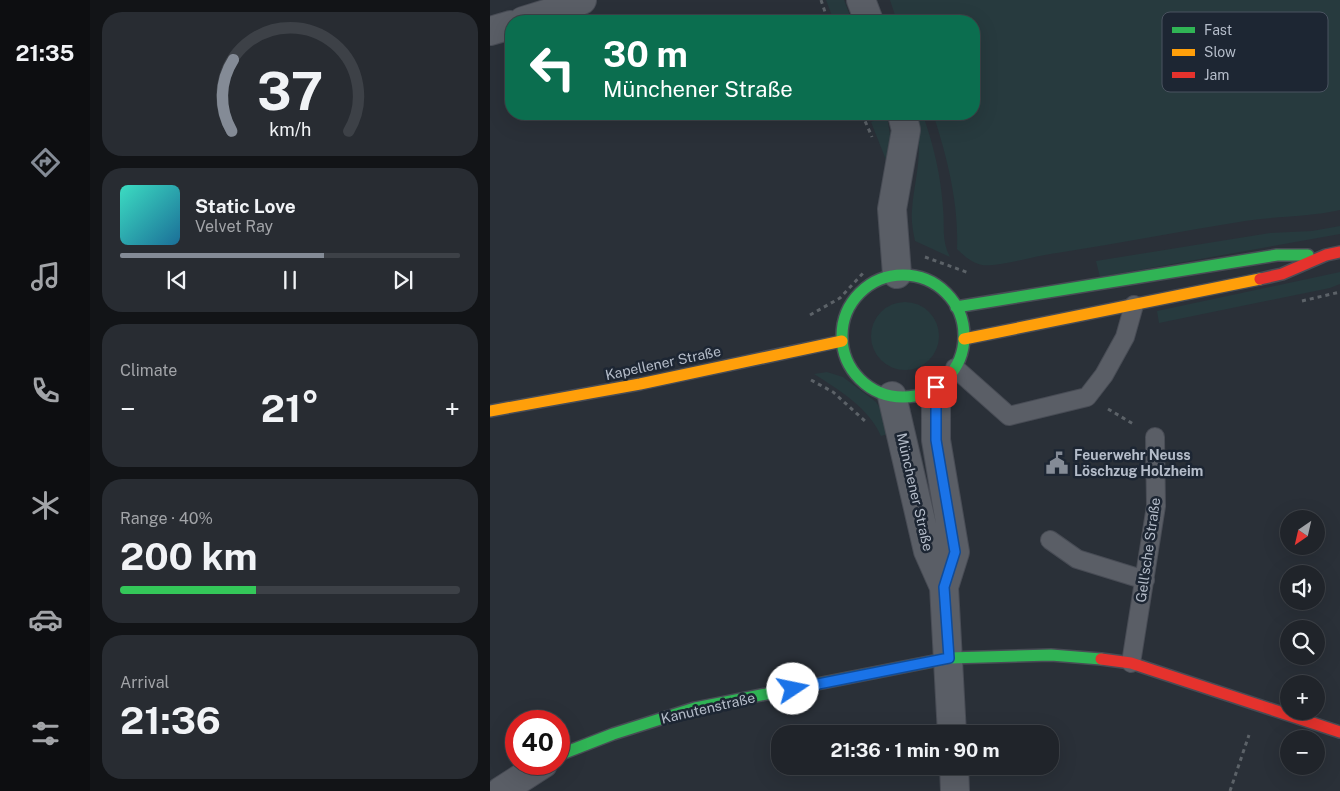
<!DOCTYPE html>
<html lang="en">
<head>
<meta charset="utf-8">
<style>
  :root { --surface:#20242a; --page:#282c32; --text:#f1f3f6; --muted:#a2a4a8; --line:#3d4147; --accent:#848b96 }
  body { margin:0; font-family:"Public Sans",sans-serif; background:var(--page); color:var(--text); height:100vh; display:flex; flex-direction:column; font-size:19px; white-space:nowrap }
  * { box-sizing:border-box; margin:0 }
  p { font-size:16px; color:var(--muted) }
  .icon { flex:none; width:28px; height:28px; fill:none; stroke:currentColor; stroke-width:2; stroke-linecap:round; stroke-linejoin:round }
  .map { position:relative; flex:1; overflow:hidden }
  .side { display:flex; flex-direction:column; gap:12px; padding:12px; background:#121417; width:400px }
  .side>* { flex:none }
  .banner { position:absolute; left:15px; top:15px; width:475px; height:105px; border-radius:20px; box-shadow:0 5px 20px #0002,0 0 0 1px var(--line); background:#0b6e4f; color:#fff; overflow:hidden }
  .needle { width:32px; rotate:214deg }
  .controls { position:absolute; left:790px; top:510px; display:grid; gap:10px }
  .controls a { display:grid; place-items:center; width:45px; height:45px; border-radius:50%; background:var(--surface); box-shadow:0 5px 20px #0002,0 0 0 1px var(--line); font-size:25px }
  .speed { position:absolute; left:15px; top:710px; display:flex; gap:10px; font-size:25px; font-weight:700; text-align:center }
  .speed>* { display:grid; place-content:center; width:65px; height:65px; border-radius:50%; background:var(--surface); box-shadow:0 5px 20px #0002,0 0 0 1px var(--line); line-height:1 }
  .speed .limit { border:8px solid #d22; background:#fff; color:#111 }
  .pin { position:absolute; display:grid; place-items:center; width:42px; height:42px; color:#fff; margin:-21px; border-radius:10px; box-shadow:0 2px 8px #0006 }
  .me { position:absolute; width:55px; margin:-28px; rotate:79deg; stroke-linejoin:round; filter:drop-shadow(0 0 4px #0008) }
  .turn { display:flex; align-items:center; gap:18px; height:105px; padding:0 15px; font-size:22px }
  .turn .icon { width:65px; height:65px; stroke-width:2.5 }
  .turn b { display:block; font-size:35px; line-height:42px }
  .big { font-size:38px; font-weight:700; line-height:1.1 }
  .side .widget { flex:1; display:flex; flex-direction:column; justify-content:center; gap:8px; min-width:0; padding:0 18px; border-radius:20px; background:var(--page) }
  .side .dial { align-items:center; gap:0 }
  .dial svg { height:130px; overflow:visible; fill:none; stroke:var(--line); stroke-width:7; stroke-linecap:round; text-anchor:middle }
  .dial text { fill:var(--text); stroke:none }
  .song { display:flex; align-items:center; gap:15px }
  .cover { width:60px; height:60px; border-radius:8px; background:linear-gradient(135deg,hsl(170 70% 55%),hsl(200 70% 35%)) }
  .played { height:5px; border-radius:2px; background:linear-gradient(90deg,var(--accent) 60%,var(--line) 60%) }
  .keys { display:flex; justify-content:space-around; direction:ltr }
  .heat { display:flex; justify-content:space-between; align-items:center; font-size:28px; direction:ltr }
  .charge { height:8px; border-radius:4px; background:linear-gradient(90deg,#34c759 40%,var(--line) 0) }
  .trip { position:absolute; left:281px; top:725px; width:288px; height:50px; border-radius:20px; background:var(--surface); box-shadow:0 5px 20px #0002,0 0 0 1px var(--line); font-weight:700; line-height:50px; text-align:center }
  main { display:flex; flex:1; min-height:0 }
  .tab-bar { display:flex; flex-direction:column; width:90px; justify-content:space-around; align-items:center; background:#0d0e11; color:var(--muted) }
  .tab-bar .icon { width:35px; height:35px }
  .tab-bar .selected { color:var(--accent) }
  .tab-bar b { font-size:22px; color:var(--text) }
  .map>svg:first-child { display:block }
  .green { fill:#273a3e }
  .lines { fill:none; stroke-linecap:round; stroke-linejoin:round }
  .lane-casing { stroke:#484c55; stroke-width:20 }
  .street-casing { stroke:#484c55; stroke-width:30 }
  .fast-casing { stroke:#484c55; stroke-width:14 }
  .slow-casing { stroke:#484c55; stroke-width:14 }
  .jam-casing { stroke:#484c55; stroke-width:14 }
  .path { stroke:#5c6268; stroke-width:3; stroke-dasharray:4 4; stroke-linecap:butt }
  .lane { stroke:#5a5e66; stroke-width:18 }
  .street { stroke:#5a5e66; stroke-width:28 }
  .fast { stroke:#30b455; stroke-width:11 }
  .slow { stroke:#ff9f0a; stroke-width:11 }
  .jam { stroke:#e5322d; stroke-width:11 }
  .route-casing { stroke:#114b97; stroke-width:12 }
  .route { stroke:#1a73e8; stroke-width:9 }
  .labels { text-anchor:middle; dominant-baseline:central; stroke-width:5; stroke-linejoin:round; paint-order:stroke }
  .street-label { font-size:14px; fill:#b4bcc9; stroke:#1d2633 }
  .poi-label { font-size:14px; font-weight:bold; fill:#b4bcc9; stroke:#1d2633; text-anchor:start }
  .key { fill:#1d2633; stroke:#4a5360; stroke-width:1 }
  .key-label { font-size:14px; fill:#b4bcc9 }
</style>
</head>
<body>
<main>
<nav class="tab-bar">
<b>21:35</b>
<svg class="icon selected" aria-label="directions" viewBox="0 0 24 24"><path d="M12 3l9 9-9 9-9-9zM9 14v-3h6M13 9l2 2-2 2"/></svg>
<svg class="icon" aria-label="music" viewBox="0 0 24 24"><path d="M9 18V5l10-2v13"/><circle cx="6" cy="18" r="3"/><circle cx="16" cy="16" r="3"/></svg>
<svg class="icon" aria-label="phone" viewBox="0 0 24 24"><path d="M5 4h4l2 5-3 2q2 4 5 5l2-3 5 2v4C11 20 4 13 5 4z"/></svg>
<svg class="icon" aria-label="climate" viewBox="0 0 24 24"><path d="M12 3v18M4 7l16 10M4 17L20 7"/></svg>
<svg class="icon" aria-label="car" viewBox="0 0 24 24"><path d="M5 17H2v-5l4-1 3-4h7l3 4 3 1v5h-3M9 17h6M6 11h13"/><circle cx="7" cy="17" r="2"/><circle cx="17" cy="17" r="2"/></svg>
<svg class="icon" aria-label="filters" viewBox="0 0 24 24"><path d="M4 7h16M4 17h16"/><circle cx="9" cy="7" r="2"/><circle cx="15" cy="17" r="2"/></svg>
</nav>
<section class="side">
<div class="widget dial"><svg viewBox="0 0 100 80">
<path d="M14 69A42 42 0 1 1 86 69"/>
<path d="M14 69A42 42 0 0 1 15 25" stroke="#848b96"/>
<text x="50" y="56" font-size="32" font-weight="700">37</text>
<text x="50" y="72" font-size="11">km/h</text>
</svg></div>
<div class="widget">
<div class="song"><i class="cover"></i><div><b>Static Love</b><p>Velvet Ray</p></div></div>
<div class="played"></div>
<div class="keys"><svg class="icon" aria-label="previous" viewBox="0 0 24 24"><path d="M18 5L8 12l10 7zM5 5v14"/></svg><svg class="icon" aria-label="pause" viewBox="0 0 24 24"><path d="M8 5v14M16 5v14"/></svg><svg class="icon" aria-label="next" viewBox="0 0 24 24"><path d="M6 5l10 7-10 7zM19 5v14"/></svg></div>
</div>
<div class="widget"><p>Climate</p>
<div class="heat"><a>−</a><b class="big">21°</b><a>+</a></div>
</div>
<div class="widget"><p>Range · 40%</p><b class="big">200 km</b><div class="charge"></div></div>
<div class="widget"><p>Arrival</p><b class="big">21:36</b></div>
</section>
<div class="map">
<svg width="850" height="791" viewBox="0 0 850 791">
  <rect width="100%" height="100%" fill="#2a3038"/>
  <!-- green -->
  <path class="green" d="M 336,0 L 354,0 L 362,21 L 344,21 Z
    M 400,0 L 850,0 L 850,210 C 819,217 787,216 755,221 C 693,231 630,243 567,253 C 548,255 509,267 492,265 C 482,263 474,256 467,249 C 469,204 457,156 443,114 L 484,114 L 484,21 L 407,21 Z
    M 397,116 L 401,141 L 398,165 L 381,122 Z
    M 434,118 C 444,147 451,177 453,208 C 455,226 451,240 460,257 L 425,241 C 423,231 421,221 422,210 C 424,179 435,152 424,121 Z
    M 850,226 L 850,234 L 610,277 L 606,261 L 780,233 L 822,231 Z
    M 850,272 L 850,284 L 840,288 L 669,323 L 667,311 Z
    M381 336a34 34 0 1 1 68 0a34 34 0 1 1-68 0Z
    M 337,372 L 353,377 L 386,402 L 402,425 L 404,432 L 391,436 C 379,408 349,390 324,374 Z"/>
  <g class="lines">
    <defs>
      <path id="lane" d="M 465,368 L 519,416 L 597,397 L 614,375 L 635,337 L 644,305
        M 560,540 L 587,559 L 655,580
        M 641,663 L 666,506 L 665,437"/>
      <path id="street" d="M 371,0 L 379,21
        M 33,21 L 72,9 L 92,0
        M 0,31 L 21,25
        M 407,274 L 402,209 L 416,130 L 412,114
        M 446,387 L 446,440 L 465,552 L 454,587
        M 402,396 L 438,551 L 454,587 L 462,734
        M 464,766 L 465,791
        M 11,791 L 53,764"/>
      <path id="fast" d="M352 336a61 61 0 1 1 122 0a61 61 0 1 1-122 0Z
        M 466,307 L 787,255 L 818,255
        M 69,755 L 123,734 L 205,708 L 459,658 L 561,655 L 611,659"/>
      <path id="slow" d="M 474,339 L 770,279
        M 0,411 L 150,384 L 352,341"/>
      <path id="jam" d="M 770,279 L 792,274 L 836,255 L 850,252
        M 611,659 L 641,663 L 850,732"/>
    </defs>
    <!-- lane casing -->
    <use href="#lane" class="lane-casing"/>
    <!-- street casing -->
    <use href="#street" class="street-casing"/>
    <!-- fast casing -->
    <use href="#fast" class="fast-casing"/>
    <!-- slow casing -->
    <use href="#slow" class="slow-casing"/>
    <!-- jam casing -->
    <use href="#jam" class="jam-casing"/>
    <!-- path -->
    <path class="path" d="M 331,0 L 338,21
      M 372,114 L 382,137
      M 435,257 L 479,273
      M 812,301 L 850,292
      M 320,315 L 350,298 L 375,271
      M 321,380 L 343,392 L 375,421
      M 618,409 L 645,425
      M 740,791 L 759,735"/>
    <!-- lane -->
    <use href="#lane" class="lane"/>
    <!-- street -->
    <use href="#street" class="street"/>
    <!-- fast -->
    <use href="#fast" class="fast"/>
    <!-- slow -->
    <use href="#slow" class="slow"/>
    <!-- jam -->
    <use href="#jam" class="jam"/>
  </g>
  <g class="lines">
    <defs>
      <path id="route" d="M 303,689 L 459,658 L 454,587 L 465,552 L 446,440 L 446,387"/>
    </defs>
    <!-- route casing -->
    <use href="#route" class="route-casing"/>
    <!-- route -->
    <use href="#route" class="route"/>
  </g>
  <!-- icons -->
  <defs>
    <symbol id="civic-bare" viewBox="-9 -9 18 18"><path d="M-.6-6.5H3V-4.5H.6V-3L4-1V1h2V6H-6V1h2V-1L-.6-3ZM-1.2 2.5V6h2.4V2.5Z" fill="#848b96" stroke="#1d2633" stroke-width="2.5" paint-order="stroke"/></symbol>
  </defs>
  <g fill-rule="evenodd">
    <use href="#civic-bare" x="551" y="447" width="32" height="32"/>
  </g>
  <g class="labels">
    <!-- street labels -->
    <g class="street-label">
      <text transform="translate(173 363) rotate(-12)">Kapellener Straße</text>
      <text transform="translate(425 492) rotate(77)">Münchener Straße</text>
      <text transform="translate(658 550) rotate(-82)">Gell'sche Straße</text>
      <text transform="translate(218 708) rotate(-13)">Kanutenstraße</text>
    </g>
    <!-- poi labels -->
    <g class="poi-label">
      <text x="584" y="455">Feuerwehr Neuss<tspan x="584" dy="16">Löschzug Holzheim</tspan></text>
    </g>
  </g>
  <!-- legend -->
  <rect x="672" y="12" width="166" height="80" rx="8" class="key"/>
  <rect x="682" y="27" width="23" height="6" fill="#30b455"/>
  <rect x="682" y="49" width="23" height="7" fill="#ff9f0a"/>
  <rect x="682" y="72" width="23" height="6" fill="#e5322d"/>
  <g class="key-label">
    <text x="714" y="35">Fast</text>
    <text x="714" y="57">Slow</text>
    <text x="714" y="80">Jam</text>
  </g>
</svg>
<div class="controls">
<a><svg class="needle" viewBox="-14 -14 28 28"><path d="M0-13l5 13h-10z" fill="#e53935"/><path d="M0 13l5-13h-10z" fill="#a2a4a8"/></svg></a>
<a><svg class="icon" aria-label="sound" viewBox="0 0 24 24"><path d="M4 9h4l5-4v14l-5-4H4zM17 9q2 3 0 6"/></svg></a>
<a><svg class="icon" aria-label="search" viewBox="0 0 24 24"><circle cx="10" cy="10" r="6"/><path d="M15 15l6 6"/></svg></a>
<a>+</a>
<a>−</a>
</div>
<div class="speed"><div class="limit">40</div></div>
<div class="pin" style="left:446px;top:387px;background:#d93025"><svg class="icon" aria-label="arrive" viewBox="0 0 24 24"><path d="M6 21V4h12l-3 4 3 4H6"/></svg></div>
<svg class="me" style="left:303px;top:689px" viewBox="-20 -20 40 40"><circle r="19" fill="#fff"/><path d="M0-13L10 11 0 6-10 11z" fill="#1a73e8"/></svg>
<div class="trip">21:36 · 1 min · 90 m</div>
<div class="banner">
<div class="turn"><svg class="icon" aria-label="left" viewBox="0 0 24 24"><path d="M17 20v-9H6M10 6l-5 5 5 5"/></svg><div><b>30 m</b>Münchener Straße</div></div>
</div>
</div>
</main>
</body>
</html>
